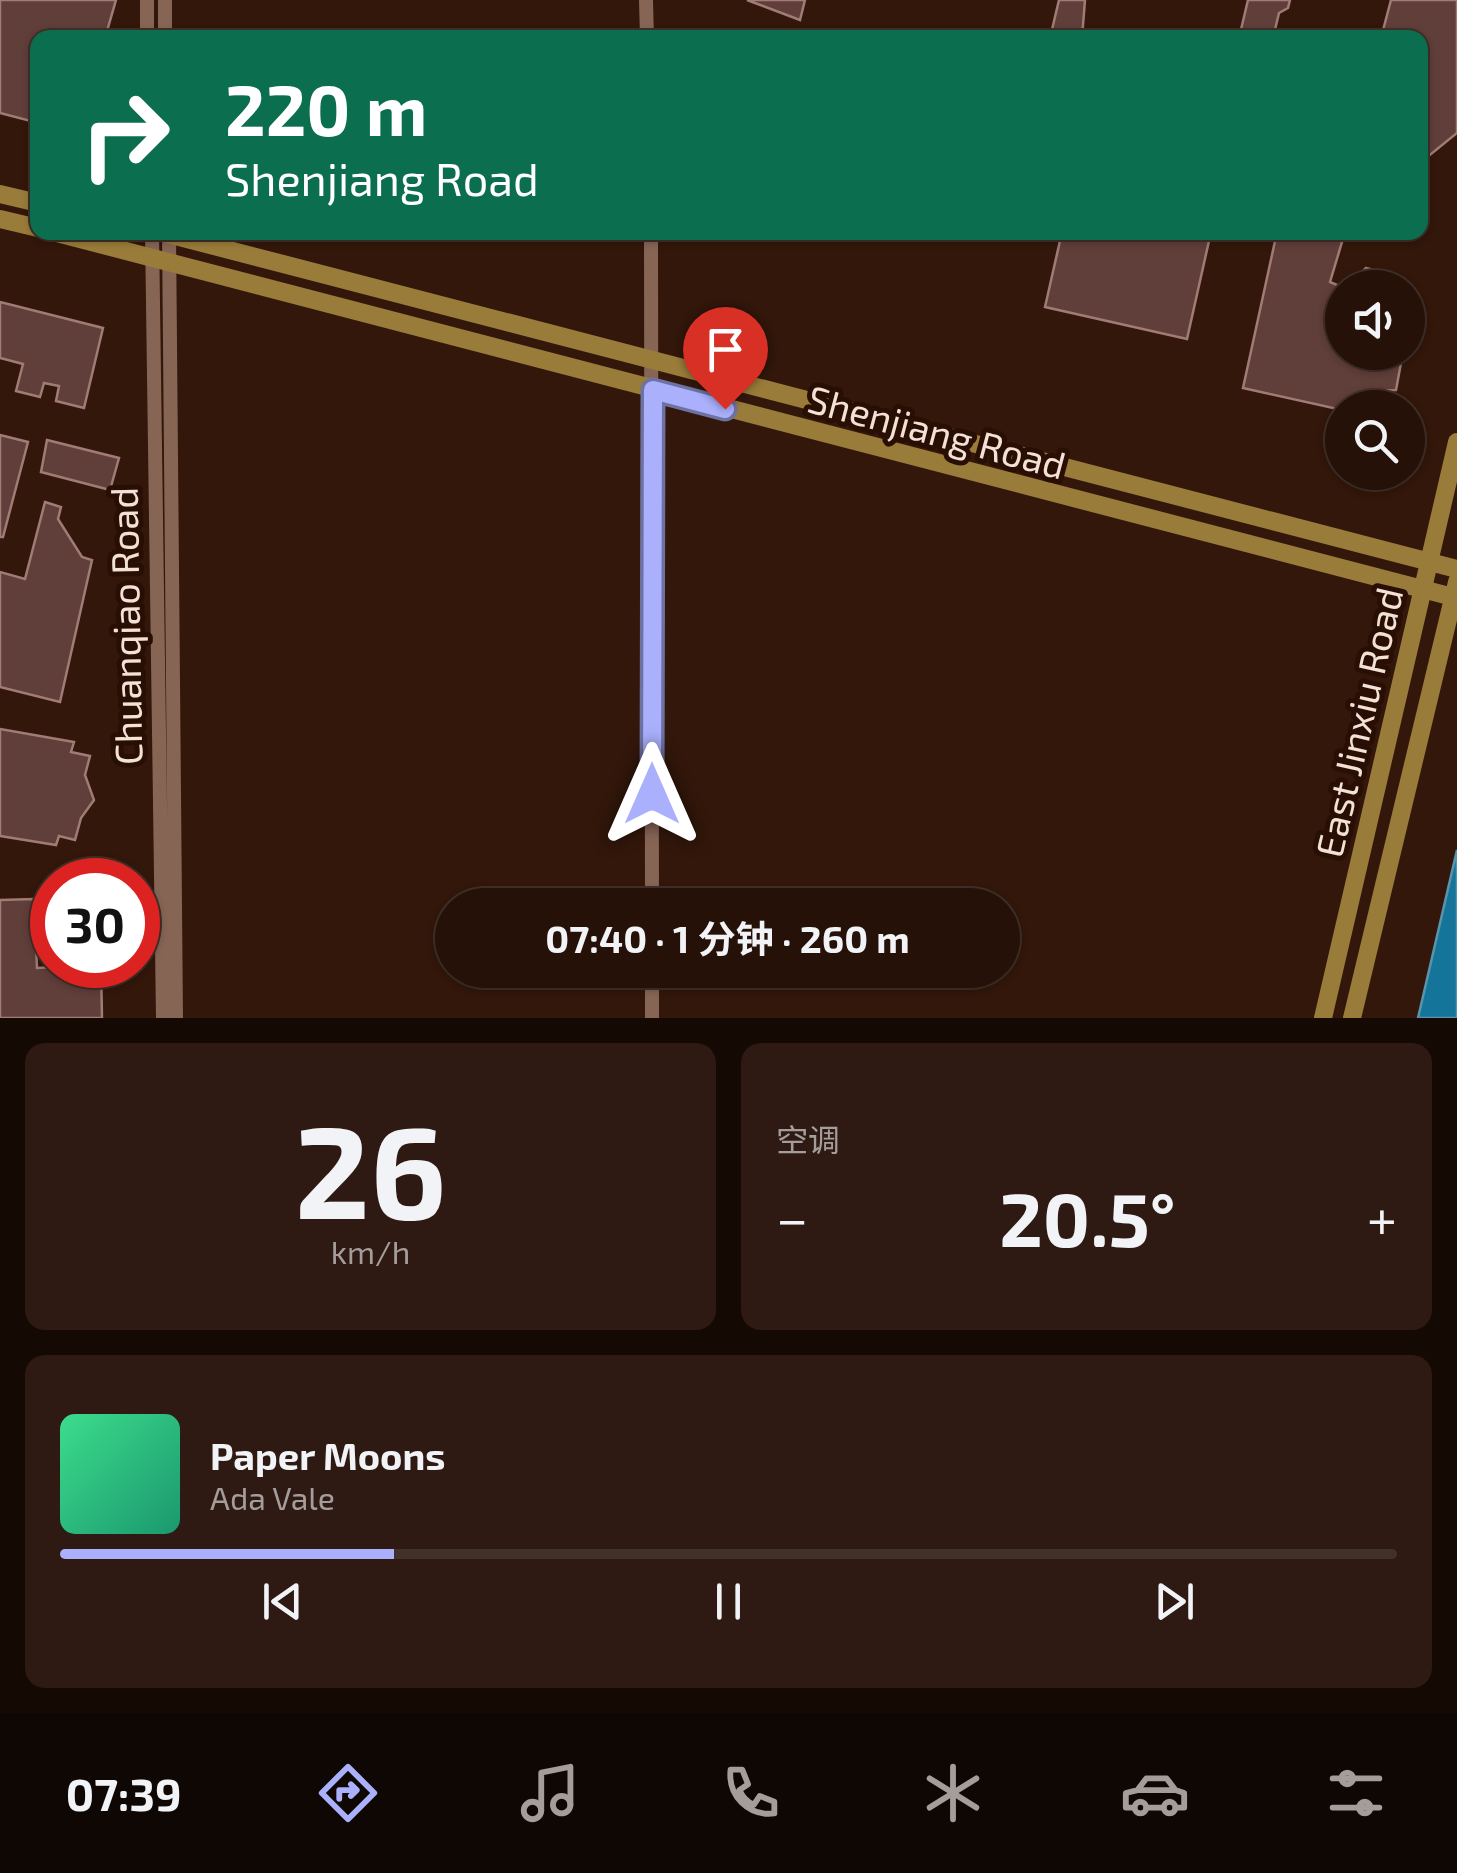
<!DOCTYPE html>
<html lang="zh">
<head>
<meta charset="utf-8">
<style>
  :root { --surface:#261108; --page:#2e1a12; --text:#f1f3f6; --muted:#a49d9c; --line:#423129; --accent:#aab0fb }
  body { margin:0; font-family:"Exo 2","Noto Sans SC",sans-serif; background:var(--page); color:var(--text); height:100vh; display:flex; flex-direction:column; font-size:38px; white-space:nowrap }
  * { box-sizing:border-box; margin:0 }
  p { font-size:32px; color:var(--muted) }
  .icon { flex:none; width:55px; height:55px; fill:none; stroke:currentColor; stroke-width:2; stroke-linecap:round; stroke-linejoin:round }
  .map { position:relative; height:1018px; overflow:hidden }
  .side { display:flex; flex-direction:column; gap:25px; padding:25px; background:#150904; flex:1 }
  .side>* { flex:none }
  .hud { position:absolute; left:30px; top:30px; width:1398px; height:210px; border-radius:20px; box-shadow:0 2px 8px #0004,0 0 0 2px var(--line); background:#0b6e4f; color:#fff; overflow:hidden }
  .tools { position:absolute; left:1325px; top:270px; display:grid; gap:20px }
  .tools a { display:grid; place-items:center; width:100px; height:100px; border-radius:50%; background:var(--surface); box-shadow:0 2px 8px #0004,0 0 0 2px var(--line); font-size:50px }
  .speed { position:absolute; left:30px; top:858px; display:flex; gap:20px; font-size:50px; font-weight:700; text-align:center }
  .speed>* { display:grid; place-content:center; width:130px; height:130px; border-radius:50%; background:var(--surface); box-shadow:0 2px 8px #0004,0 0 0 2px var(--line); line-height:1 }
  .speed .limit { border:15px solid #d22; background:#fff; color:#111 }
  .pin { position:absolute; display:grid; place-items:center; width:85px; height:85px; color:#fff; margin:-102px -42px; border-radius:50% 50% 50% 0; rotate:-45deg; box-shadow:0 0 10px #0007 }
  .pin .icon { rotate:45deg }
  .me { position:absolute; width:110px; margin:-55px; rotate:0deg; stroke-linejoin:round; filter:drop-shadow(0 0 8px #0008) }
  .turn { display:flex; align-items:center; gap:35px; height:210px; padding:0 30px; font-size:45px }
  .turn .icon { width:130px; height:130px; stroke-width:2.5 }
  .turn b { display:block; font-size:70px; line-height:85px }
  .big { font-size:75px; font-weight:700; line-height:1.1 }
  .side .card { flex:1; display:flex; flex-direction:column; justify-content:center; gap:15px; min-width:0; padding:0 35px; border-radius:20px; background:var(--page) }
  .side .dial { align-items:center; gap:0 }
  .dial b { font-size:130px; line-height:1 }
  .song { display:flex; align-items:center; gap:30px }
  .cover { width:120px; height:120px; border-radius:15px; background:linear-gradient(135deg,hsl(150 70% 55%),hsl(160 70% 35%)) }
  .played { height:10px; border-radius:5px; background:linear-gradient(90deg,var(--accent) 25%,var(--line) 25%) }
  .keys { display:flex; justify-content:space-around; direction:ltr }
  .heat { display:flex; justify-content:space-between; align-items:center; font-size:55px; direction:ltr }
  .side .tiles { flex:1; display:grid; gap:25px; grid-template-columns:1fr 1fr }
  .card:last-child { grid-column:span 2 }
  .trip { position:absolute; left:435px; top:888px; width:585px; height:100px; border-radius:50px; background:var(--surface); box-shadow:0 2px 8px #0004,0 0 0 2px var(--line); font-weight:700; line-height:100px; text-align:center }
  .tabs { display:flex; height:160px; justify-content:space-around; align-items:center; background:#0f0703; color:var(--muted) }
  .tabs .icon { width:70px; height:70px }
  .tabs .selected { color:var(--accent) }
  .tabs b { font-size:45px; color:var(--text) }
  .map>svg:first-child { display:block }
  .water { fill:#157499; stroke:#5894ac; stroke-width:2.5 }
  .building { fill:#603e3a; stroke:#a17b75; stroke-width:2.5 }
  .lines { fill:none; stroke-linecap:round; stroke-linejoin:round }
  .minor { stroke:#866555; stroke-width:14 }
  .major { stroke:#9a7c3a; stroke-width:18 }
  .route-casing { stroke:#6e72a3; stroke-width:25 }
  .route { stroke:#aab0fb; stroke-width:18 }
  .labels { text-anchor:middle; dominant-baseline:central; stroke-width:10; stroke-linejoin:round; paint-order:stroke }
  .street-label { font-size:38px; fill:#f3e0d7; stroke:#280e03 }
</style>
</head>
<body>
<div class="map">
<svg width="1457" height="1018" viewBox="0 0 1457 1018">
  <rect width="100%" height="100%" fill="#32170a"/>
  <!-- water -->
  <path class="water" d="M 1457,850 L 1457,1018 L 1418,1018 Z"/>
  <!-- building -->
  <path class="building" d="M 0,0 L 116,0 L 105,38 L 38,38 L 38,123 L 0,113 Z
    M 747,0 L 805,0 L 800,20 Z
    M 1059,0 L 1085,0 L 1082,38 L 1050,38 Z
    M 1248,0 L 1290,0 L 1288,8 L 1279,13 L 1273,38 L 1239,38 Z
    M 1391,0 L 1457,0 L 1457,133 L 1420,163 L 1420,38 L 1381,38 Z
    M 1062,232 L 1211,232 L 1187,339 L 1045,307 Z
    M 1277,232 L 1345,232 L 1330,282 L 1342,287 L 1342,352 L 1403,352 L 1396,390 L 1376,391 L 1372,406 L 1357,402 L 1342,410 L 1243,388 Z
    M 1366,268 L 1390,274 L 1394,288 L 1347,288 Z
    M 0,302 L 103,328 L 84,408 L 56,401 L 59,386 L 44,383 L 40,397 L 16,391 L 23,364 L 0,358 Z
    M 0,435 L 28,442 L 3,537 L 0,537 Z
    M 47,440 L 119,458 L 110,490 L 41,472 Z
    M 45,502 L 61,507 L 58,519 L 82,557 L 92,560 L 60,702 L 0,687 L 0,572 L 25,579 Z
    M 0,729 L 74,742 L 71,752 L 90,756 L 85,775 L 94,800 L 81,818 L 75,840 L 59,836 L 56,845 L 0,836 Z
    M 34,899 L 37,968 L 101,965 L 102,1018 L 0,1018 L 0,900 Z"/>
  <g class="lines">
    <!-- minor -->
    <path class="minor" d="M 147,0 L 147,38
      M 165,0 L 165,38
      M 646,0 L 647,38
      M 152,232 L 163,1018
      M 169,232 L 176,1018
      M 651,232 L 652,905
      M 652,1018 L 652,970"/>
    <!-- major -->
    <path class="major" d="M 0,194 L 38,203
      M 0,219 L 38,228
      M 53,232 L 1457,598
      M 160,232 L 1457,569
      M 1323,1018 L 1457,442
      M 1352,1018 L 1457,582"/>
  </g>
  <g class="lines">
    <defs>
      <path id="route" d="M 652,794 L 653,390 L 725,409"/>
    </defs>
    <!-- route casing -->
    <use href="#route" class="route-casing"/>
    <!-- route -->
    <use href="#route" class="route"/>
  </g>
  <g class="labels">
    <!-- street labels -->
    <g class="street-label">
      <text transform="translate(937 431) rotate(15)">Shenjiang Road</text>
      <text transform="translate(125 626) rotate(-91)">Chuanqiao Road</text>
      <text transform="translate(1358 722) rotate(-77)">East Jinxiu Road</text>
    </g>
  </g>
</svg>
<div class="tools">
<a><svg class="icon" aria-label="sound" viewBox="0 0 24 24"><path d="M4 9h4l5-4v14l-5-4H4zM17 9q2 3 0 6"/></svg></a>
<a><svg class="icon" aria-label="search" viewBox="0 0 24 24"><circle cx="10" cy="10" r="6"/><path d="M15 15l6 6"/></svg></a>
</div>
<div class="speed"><div class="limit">30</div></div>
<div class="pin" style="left:725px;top:409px;background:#d93025"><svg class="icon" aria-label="arrive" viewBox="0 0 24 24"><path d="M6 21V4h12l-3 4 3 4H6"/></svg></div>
<svg class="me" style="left:652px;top:794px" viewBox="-20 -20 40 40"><path d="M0-17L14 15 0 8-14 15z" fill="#aab0fb" stroke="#fff" stroke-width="4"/></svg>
<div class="trip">07:40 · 1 分钟 · 260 m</div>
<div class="hud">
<div class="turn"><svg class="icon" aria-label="right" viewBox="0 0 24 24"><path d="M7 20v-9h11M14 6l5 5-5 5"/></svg><div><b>220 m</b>Shenjiang Road</div></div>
</div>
</div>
<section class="side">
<div class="tiles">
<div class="card dial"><b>26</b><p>km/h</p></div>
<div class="card"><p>空调</p>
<div class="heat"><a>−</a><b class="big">20.5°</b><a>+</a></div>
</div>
<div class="card">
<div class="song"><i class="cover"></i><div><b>Paper Moons</b><p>Ada Vale</p></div></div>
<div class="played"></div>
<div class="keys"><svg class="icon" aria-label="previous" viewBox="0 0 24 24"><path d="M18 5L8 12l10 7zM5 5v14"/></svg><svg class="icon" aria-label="pause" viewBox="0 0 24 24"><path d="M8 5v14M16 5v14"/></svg><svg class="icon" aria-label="next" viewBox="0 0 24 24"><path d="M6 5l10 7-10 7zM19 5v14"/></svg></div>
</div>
</div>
</section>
<nav class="tabs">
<b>07:39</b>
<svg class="icon selected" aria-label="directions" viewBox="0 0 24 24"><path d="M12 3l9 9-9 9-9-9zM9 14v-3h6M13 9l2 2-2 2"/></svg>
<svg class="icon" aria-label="music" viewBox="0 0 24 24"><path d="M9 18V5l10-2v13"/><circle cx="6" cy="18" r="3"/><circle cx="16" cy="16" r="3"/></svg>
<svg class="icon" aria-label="phone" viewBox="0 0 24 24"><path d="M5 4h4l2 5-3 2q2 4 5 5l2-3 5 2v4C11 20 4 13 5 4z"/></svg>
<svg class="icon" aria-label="climate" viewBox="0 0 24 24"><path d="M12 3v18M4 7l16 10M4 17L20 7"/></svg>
<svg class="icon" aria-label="car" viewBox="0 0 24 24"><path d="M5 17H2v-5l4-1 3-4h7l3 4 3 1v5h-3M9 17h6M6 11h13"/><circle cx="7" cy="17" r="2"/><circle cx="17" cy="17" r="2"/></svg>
<svg class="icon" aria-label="filters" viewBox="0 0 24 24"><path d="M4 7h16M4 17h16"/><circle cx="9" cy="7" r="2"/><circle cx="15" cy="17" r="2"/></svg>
</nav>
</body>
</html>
